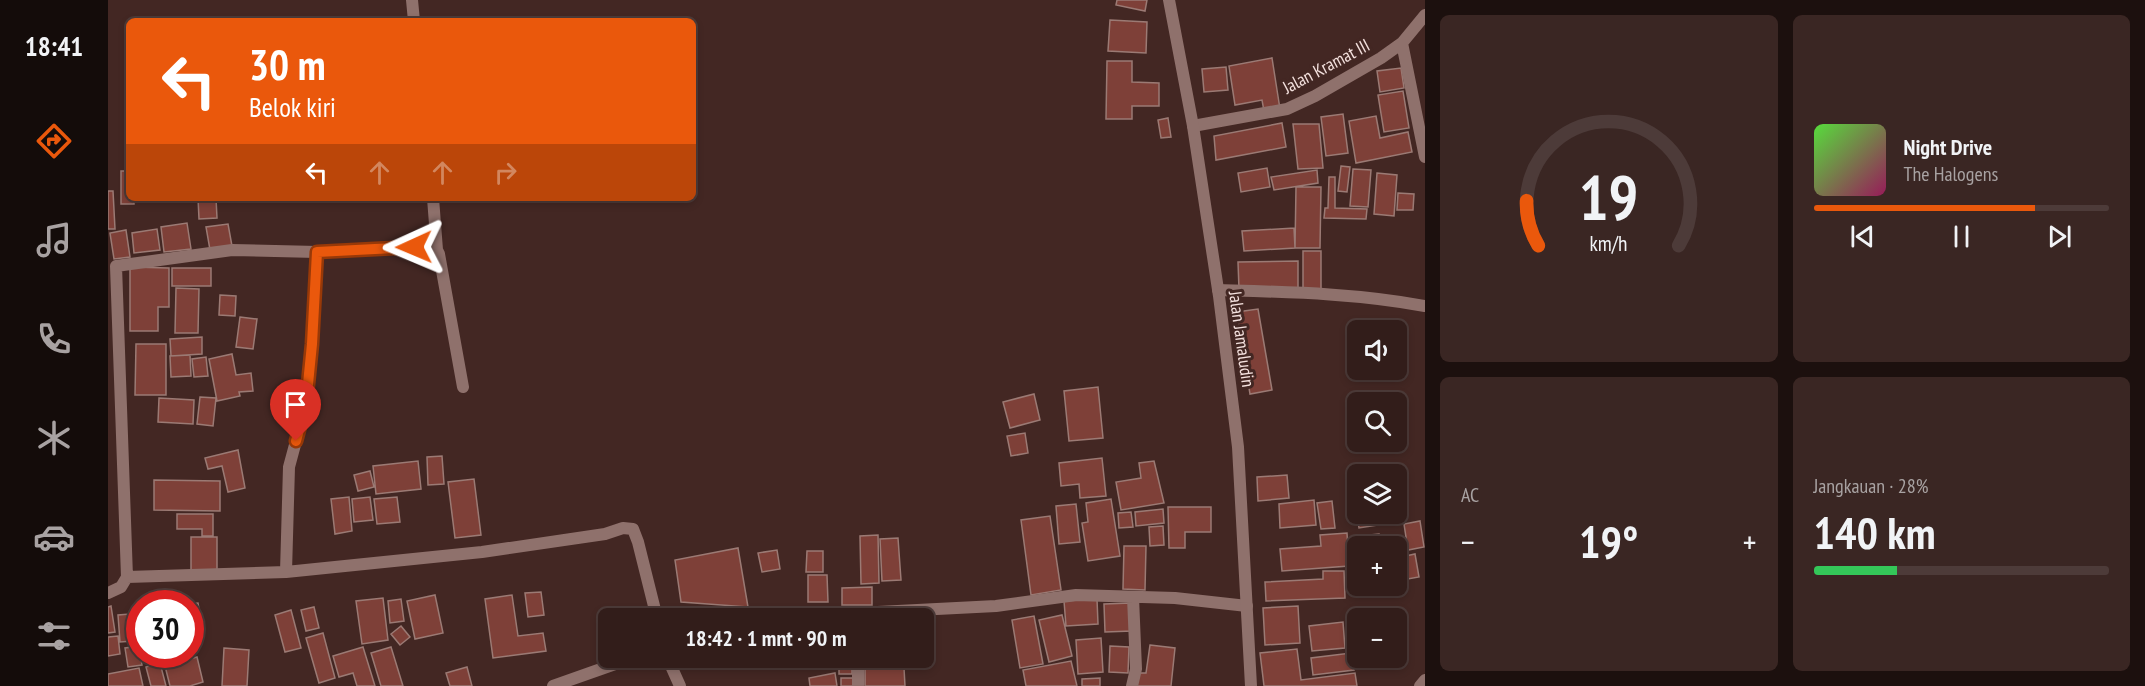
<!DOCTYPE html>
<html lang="id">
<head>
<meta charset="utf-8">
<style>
  :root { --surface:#321d1a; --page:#3a2623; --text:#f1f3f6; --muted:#a8a2a2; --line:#4d3b39; --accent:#ea580c }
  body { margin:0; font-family:"PT Sans Narrow",sans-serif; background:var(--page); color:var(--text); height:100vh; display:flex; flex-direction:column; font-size:22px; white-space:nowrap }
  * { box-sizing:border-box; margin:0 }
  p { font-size:20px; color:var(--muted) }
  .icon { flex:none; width:33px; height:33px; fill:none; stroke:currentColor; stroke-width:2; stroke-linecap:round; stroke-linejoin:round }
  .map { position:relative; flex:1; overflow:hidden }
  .drawer { display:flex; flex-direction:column; gap:15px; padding:15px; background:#1c100e; width:720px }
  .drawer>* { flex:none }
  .banner { position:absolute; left:18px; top:18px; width:570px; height:183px; border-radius:9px; box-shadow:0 3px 9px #0003,0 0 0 2px var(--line); background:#ea580c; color:#fff; overflow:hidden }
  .controls { position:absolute; left:1239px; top:320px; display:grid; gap:12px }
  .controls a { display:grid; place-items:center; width:60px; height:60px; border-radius:9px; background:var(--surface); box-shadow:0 3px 9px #0003,0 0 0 2px var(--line); font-size:30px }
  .speed { position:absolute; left:18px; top:590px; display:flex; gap:12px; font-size:30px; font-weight:700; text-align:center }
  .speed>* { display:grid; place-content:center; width:78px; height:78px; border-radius:50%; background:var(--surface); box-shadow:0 3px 9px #0003,0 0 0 2px var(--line); line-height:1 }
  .speed .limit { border:9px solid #d22; background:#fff; color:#111 }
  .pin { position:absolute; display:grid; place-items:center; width:51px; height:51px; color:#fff; margin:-62px -26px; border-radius:50% 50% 50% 0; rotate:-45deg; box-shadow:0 0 6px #0007 }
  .pin .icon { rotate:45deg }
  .me { position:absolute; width:66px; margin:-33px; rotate:269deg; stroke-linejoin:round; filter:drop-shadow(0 0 4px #0008) }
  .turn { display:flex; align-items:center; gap:21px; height:126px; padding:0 24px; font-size:27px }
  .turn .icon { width:78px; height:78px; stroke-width:2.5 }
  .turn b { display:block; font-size:42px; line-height:51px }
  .lanes { display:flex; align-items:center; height:57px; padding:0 24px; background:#0003; justify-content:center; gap:30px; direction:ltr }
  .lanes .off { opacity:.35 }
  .big { font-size:45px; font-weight:700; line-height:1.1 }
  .drawer .card { flex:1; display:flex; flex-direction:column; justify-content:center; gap:9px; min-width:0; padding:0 21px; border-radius:9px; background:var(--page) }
  .drawer .dial { align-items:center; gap:0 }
  .dial svg { height:156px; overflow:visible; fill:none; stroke:var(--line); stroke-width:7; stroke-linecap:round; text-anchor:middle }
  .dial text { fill:var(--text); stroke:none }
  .song { display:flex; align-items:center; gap:18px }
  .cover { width:72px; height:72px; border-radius:9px; background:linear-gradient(135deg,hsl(110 70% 55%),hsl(330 70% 35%)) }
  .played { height:6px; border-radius:3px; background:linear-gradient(90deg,var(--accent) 75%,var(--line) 75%) }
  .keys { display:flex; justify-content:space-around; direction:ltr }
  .heat { display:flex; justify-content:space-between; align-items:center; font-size:33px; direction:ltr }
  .charge { height:9px; border-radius:4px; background:linear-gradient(90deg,#34c759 28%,var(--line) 0) }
  .drawer .tiles { flex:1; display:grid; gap:15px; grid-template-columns:repeat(2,1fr) }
  .trip { position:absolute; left:490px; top:608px; width:336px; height:60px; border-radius:9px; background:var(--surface); box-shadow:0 3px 9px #0003,0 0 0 2px var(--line); font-weight:700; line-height:60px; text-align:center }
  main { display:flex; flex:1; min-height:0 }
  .tabs { display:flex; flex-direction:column; width:108px; justify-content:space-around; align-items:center; background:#140c0a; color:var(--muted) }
  .tabs .icon { width:42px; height:42px }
  .tabs .selected { color:var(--accent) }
  .tabs b { font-size:27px; color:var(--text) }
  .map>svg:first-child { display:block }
  .building { fill:#7e4038; stroke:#9b7a74; stroke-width:1.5 }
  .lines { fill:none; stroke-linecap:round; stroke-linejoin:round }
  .minor { stroke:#8f716c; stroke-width:12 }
  .tertiary { stroke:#8f716c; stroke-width:12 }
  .route-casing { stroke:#983908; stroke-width:15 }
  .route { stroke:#ea580c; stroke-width:10 }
  .labels { text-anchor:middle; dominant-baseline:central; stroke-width:6; stroke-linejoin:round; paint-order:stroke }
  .street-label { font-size:18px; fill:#f3e0dd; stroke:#432723 }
</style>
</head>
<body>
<main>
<nav class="tabs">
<b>18:41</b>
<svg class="icon selected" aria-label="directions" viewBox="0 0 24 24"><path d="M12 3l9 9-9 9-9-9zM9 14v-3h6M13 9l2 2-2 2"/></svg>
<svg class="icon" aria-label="music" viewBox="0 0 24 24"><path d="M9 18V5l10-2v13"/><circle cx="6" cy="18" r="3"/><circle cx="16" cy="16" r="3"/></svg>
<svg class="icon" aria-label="phone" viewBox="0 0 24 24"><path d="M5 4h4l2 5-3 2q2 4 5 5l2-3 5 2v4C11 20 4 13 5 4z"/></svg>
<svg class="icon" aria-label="climate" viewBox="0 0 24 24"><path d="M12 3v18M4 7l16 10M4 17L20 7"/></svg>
<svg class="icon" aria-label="car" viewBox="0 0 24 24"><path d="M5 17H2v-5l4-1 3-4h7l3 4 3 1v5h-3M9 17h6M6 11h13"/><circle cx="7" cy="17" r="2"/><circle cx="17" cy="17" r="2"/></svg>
<svg class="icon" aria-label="filters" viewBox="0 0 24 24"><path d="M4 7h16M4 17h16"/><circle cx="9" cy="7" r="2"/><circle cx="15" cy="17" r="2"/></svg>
</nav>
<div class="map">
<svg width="1317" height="686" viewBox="0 0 1317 686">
  <rect width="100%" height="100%" fill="#432723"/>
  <!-- building -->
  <path class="building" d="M 1009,0 L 1039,0 L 1037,11 L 1008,5 Z
    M 1002,20 L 1039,22 L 1038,53 L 1000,51 Z
    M 1164,58 L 1172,109 L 1156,111 L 1154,100 L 1127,105 L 1121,66 Z
    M 999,61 L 1024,61 L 1024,82 L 1051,83 L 1051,106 L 1024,106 L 1024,119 L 998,119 Z
    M 1118,67 L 1120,90 L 1096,92 L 1094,69 Z
    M 1293,68 L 1296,88 L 1272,92 L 1269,71 Z
    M 1295,91 L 1301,128 L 1276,132 L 1270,95 Z
    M 1235,114 L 1240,153 L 1218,156 L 1213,117 Z
    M 1268,116 L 1272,138 L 1300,132 L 1304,152 L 1248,163 L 1241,121 Z
    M 1060,118 L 1063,137 L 1053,138 L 1050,120 Z
    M 1174,123 L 1178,147 L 1108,160 L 1106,136 Z
    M 1185,124 L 1211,124 L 1215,168 L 1190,169 Z
    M 1233,166 L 1242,167 L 1239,192 L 1230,191 Z
    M 1159,168 L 1162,187 L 1133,192 L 1130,173 Z
    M 1245,169 L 1263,170 L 1260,207 L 1242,206 Z
    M 1209,170 L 1210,183 L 1166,190 L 1163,177 Z
    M 13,171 L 21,171 L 21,198 L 26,198 L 26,204 L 13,204 Z
    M 1269,173 L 1289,175 L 1286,216 L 1266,214 Z
    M 1221,177 L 1227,177 L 1227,208 L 1259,209 L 1258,219 L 1216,218 L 1217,208 L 1220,208 Z
    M 1188,187 L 1213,187 L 1212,248 L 1187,248 Z
    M 0,191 L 5,191 L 7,229 L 0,229 Z
    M 1290,193 L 1306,194 L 1305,210 L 1289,210 Z
    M 90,198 L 108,198 L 109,218 L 91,219 Z
    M 79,223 L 83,249 L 56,252 L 53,227 Z
    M 120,224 L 124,246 L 102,250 L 98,227 Z
    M 1186,228 L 1187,248 L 1136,251 L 1134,231 Z
    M 49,229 L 52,250 L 26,253 L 24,233 Z
    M 18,230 L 22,257 L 6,259 L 2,233 Z
    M 1195,251 L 1213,251 L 1213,290 L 1195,290 Z
    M 1190,261 L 1190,288 L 1131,289 L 1130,262 Z
    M 22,267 L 61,268 L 61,307 L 50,307 L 50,331 L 22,331 Z
    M 64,268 L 103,268 L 103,286 L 64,286 Z
    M 68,288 L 91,289 L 90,333 L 67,333 Z
    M 112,295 L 128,296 L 127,316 L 111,315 Z
    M 1150,309 L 1164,390 L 1142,394 L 1129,312 Z
    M 132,317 L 149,319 L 145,349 L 128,347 Z
    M 94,337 L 94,354 L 63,356 L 62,339 Z
    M 28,344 L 58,344 L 58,395 L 27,395 Z
    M 124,354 L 128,375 L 143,373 L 145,391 L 131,392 L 132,396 L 109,401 L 101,359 Z
    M 82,355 L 83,376 L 63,377 L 62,356 Z
    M 98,357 L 100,376 L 86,377 L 84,359 Z
    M 990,387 L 995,438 L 961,441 L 956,391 Z
    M 926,394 L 932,420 L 902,428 L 895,402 Z
    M 92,397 L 108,398 L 105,426 L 89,424 Z
    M 51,398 L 86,400 L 85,424 L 50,422 Z
    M 917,433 L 920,453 L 903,456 L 899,436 Z
    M 130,450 L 137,488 L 120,492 L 114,466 L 100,469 L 97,458 Z
    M 334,456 L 336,484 L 320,485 L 319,457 Z
    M 994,458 L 998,496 L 972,498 L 971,484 L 953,486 L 951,463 Z
    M 310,461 L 313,489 L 268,494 L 265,466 Z
    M 1046,461 L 1056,503 L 1013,510 L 1008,482 L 1033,478 L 1031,463 Z
    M 262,471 L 266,487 L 250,491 L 246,475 Z
    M 1179,475 L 1181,498 L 1150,501 L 1149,477 Z
    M 366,479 L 373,535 L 347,538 L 340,482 Z
    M 46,480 L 112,481 L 112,511 L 46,510 Z
    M 241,497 L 244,531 L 227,534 L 223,499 Z
    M 262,497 L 265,520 L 246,522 L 244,499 Z
    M 289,497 L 292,522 L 269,524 L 266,499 Z
    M 1003,499 L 1012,556 L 980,561 L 974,523 L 980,522 L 978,503 Z
    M 1206,500 L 1208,525 L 1172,528 L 1171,504 Z
    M 1224,501 L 1227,528 L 1213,529 L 1209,503 Z
    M 968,504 L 972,542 L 951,544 L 948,506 Z
    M 1060,507 L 1103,507 L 1103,532 L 1077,532 L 1077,548 L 1061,548 Z
    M 1055,509 L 1056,523 L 1028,526 L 1027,512 Z
    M 1248,511 L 1250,513 L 1281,513 L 1282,523 L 1251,528 Z
    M 1023,512 L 1025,527 L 1011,528 L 1010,513 Z
    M 69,514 L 105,514 L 105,536 L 94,536 L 94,529 L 69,529 Z
    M 942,516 L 953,590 L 923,595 L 913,520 Z
    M 1312,521 L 1316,547 L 1300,550 L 1296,524 Z
    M 1055,526 L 1056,545 L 1042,546 L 1041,527 Z
    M 1239,533 L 1241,566 L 1174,571 L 1172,549 L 1213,546 L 1212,535 Z
    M 1271,534 L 1272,546 L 1253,546 L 1252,536 Z
    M 770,535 L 771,583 L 753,584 L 752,536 Z
    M 83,537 L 109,537 L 109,572 L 83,572 Z
    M 790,538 L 793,580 L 774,581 L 772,539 Z
    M 1016,546 L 1038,546 L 1037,590 L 1015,589 Z
    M 630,548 L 640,607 L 573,602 L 567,560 Z
    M 669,550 L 672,569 L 654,572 L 650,553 Z
    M 699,551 L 715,551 L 715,572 L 698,572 Z
    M 1307,554 L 1311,577 L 1288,581 L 1288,558 Z
    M 1215,571 L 1236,571 L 1237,598 L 1158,601 L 1157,582 L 1215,579 Z
    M 700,575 L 719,575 L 720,602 L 700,602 Z
    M 764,587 L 764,605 L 734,605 L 734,588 Z
    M 433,592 L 436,615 L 420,617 L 417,593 Z
    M 327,595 L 335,633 L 307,639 L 299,601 Z
    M 404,595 L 410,636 L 435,633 L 438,651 L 385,658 L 377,599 Z
    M 275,598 L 280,640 L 254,644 L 248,601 Z
    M 293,599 L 296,621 L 282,623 L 280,601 Z
    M 989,599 L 990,624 L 958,626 L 956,601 Z
    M 90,603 L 94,627 L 82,628 L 82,604 Z
    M 1023,603 L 1024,631 L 997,632 L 996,604 Z
    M 3,606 L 7,632 L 0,633 L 0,607 Z
    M 1190,606 L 1192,643 L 1157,645 L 1155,608 Z
    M 206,607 L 211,628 L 198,631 L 193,610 Z
    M 183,610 L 193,648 L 177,652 L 167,615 Z
    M 22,614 L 25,641 L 12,642 L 10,615 Z
    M 954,615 L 964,656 L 941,662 L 931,620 Z
    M 926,616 L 935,664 L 912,668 L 904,620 Z
    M 1235,622 L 1237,648 L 1204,651 L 1201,626 Z
    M 293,626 L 302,637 L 292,645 L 283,634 Z
    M 215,633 L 227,678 L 211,683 L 198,638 Z
    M 10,636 L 12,654 L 0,656 L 0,637 Z
    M 993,638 L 995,672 L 970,674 L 968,640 Z
    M 1042,645 L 1067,648 L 1063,686 L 1029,686 L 1030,673 L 1038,673 Z
    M 31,646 L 34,665 L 20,667 L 17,648 Z
    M 1002,646 L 1021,647 L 1020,673 L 1001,672 Z
    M 255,647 L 267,686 L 249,686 L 245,673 L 231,677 L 225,656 Z
    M 283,647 L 295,686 L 273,686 L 263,653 Z
    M 116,648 L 141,650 L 139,686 L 114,686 Z
    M 1189,649 L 1193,680 L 1247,673 L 1249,686 L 1156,686 L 1152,653 Z
    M 1243,653 L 1246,670 L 1205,675 L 1203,658 Z
    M 89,657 L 95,682 L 82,686 L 62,686 L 57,666 Z
    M 718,657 L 746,657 L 746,664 L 744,664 L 744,674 L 731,674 L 731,664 L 718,664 Z
    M 756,657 L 802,657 L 801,664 L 756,661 Z
    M 963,661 L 969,686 L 918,686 L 915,670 Z
    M 52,663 L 58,686 L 43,686 L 38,667 Z
    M 359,667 L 364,686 L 342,686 L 338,673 Z
    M 31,668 L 35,686 L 0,686 L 0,674 Z
    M 796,668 L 797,686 L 757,686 L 757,669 Z
    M 727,673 L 729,686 L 702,686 L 701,678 Z
    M 733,678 L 745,678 L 745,686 L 733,686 Z
    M 992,678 L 992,686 L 974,686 L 974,679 Z"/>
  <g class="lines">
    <!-- minor -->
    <path class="minor" d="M 304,0 L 306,21
      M 1294,43 L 1317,157
      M 1085,126 L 1179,109 L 1207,96 L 1273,58 L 1294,43 L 1317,15
      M 325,198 L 329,250 L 331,254 L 355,387
      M 1110,290 C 1179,292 1248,293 1317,306
      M 178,572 L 181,467 L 198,404 L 204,344 L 209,252
      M 19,577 L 178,572 L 374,552 L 497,534 L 515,528 L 525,529 L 530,542 L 549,618
      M 0,593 L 13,587 L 19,577 L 8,266 L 124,250 L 209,252 L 323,247 L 329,250
      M 565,618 L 572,615 L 750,613 L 888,606 L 968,595 L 1067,598 L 1139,606
      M 559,657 L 572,686
      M 750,657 L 750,686
      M 445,686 L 527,657
      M 1024,686 L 1028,669 L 1025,597
      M 1312,686 L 1317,680"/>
    <!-- tertiary -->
    <path class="tertiary" d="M 1061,0 L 1085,126 L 1111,296 L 1130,447 L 1143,686"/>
  </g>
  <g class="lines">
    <defs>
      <path id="route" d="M 188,441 L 198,404 L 204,344 L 209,252 L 306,247"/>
    </defs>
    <!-- route casing -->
    <use href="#route" class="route-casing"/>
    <!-- route -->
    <use href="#route" class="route"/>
  </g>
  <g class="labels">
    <!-- street labels -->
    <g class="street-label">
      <text transform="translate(1218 66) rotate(-28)">Jalan Kramat III</text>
      <text transform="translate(1134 339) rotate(82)">Jalan Jamaludin</text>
    </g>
  </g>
</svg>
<div class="controls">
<a><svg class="icon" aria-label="sound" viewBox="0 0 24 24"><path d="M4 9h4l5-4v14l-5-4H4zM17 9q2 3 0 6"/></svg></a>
<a><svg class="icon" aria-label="search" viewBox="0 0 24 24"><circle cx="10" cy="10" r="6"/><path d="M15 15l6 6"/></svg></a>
<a><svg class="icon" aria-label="layers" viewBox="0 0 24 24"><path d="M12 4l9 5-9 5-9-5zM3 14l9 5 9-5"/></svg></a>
<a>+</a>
<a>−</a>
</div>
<div class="speed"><div class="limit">30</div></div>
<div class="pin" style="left:188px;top:441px;background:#d93025"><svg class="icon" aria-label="arrive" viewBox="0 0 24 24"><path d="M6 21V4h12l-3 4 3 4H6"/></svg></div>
<svg class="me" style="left:306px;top:247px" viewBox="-20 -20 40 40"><path d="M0-17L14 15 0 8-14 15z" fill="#ea580c" stroke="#fff" stroke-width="4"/></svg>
<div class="trip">18:42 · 1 mnt · 90 m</div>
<div class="banner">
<div class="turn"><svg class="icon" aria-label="left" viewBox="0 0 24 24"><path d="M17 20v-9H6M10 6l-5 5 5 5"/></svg><div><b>30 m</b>Belok kiri</div></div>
<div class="lanes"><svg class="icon" aria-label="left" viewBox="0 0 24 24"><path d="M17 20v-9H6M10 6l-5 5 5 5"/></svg><svg class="icon off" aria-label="ahead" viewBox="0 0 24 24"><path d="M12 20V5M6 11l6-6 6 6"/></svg><svg class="icon off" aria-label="ahead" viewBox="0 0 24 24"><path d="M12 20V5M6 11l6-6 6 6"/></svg><svg class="icon off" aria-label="right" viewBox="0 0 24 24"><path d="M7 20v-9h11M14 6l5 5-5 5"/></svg></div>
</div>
</div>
<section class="drawer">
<div class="tiles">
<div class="card dial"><svg viewBox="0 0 100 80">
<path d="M14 69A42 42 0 1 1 86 69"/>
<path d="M14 69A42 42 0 0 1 8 46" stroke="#ea580c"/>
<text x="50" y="56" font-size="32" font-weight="700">19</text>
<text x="50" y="72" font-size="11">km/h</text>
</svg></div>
<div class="card">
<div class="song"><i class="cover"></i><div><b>Night Drive</b><p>The Halogens</p></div></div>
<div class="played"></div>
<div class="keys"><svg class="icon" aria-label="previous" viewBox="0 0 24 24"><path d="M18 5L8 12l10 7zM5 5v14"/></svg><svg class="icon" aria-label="pause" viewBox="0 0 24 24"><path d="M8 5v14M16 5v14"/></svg><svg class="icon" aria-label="next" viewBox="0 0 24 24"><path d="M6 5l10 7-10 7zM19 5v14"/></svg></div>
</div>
<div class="card"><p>AC</p>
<div class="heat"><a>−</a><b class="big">19°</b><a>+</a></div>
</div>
<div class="card"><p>Jangkauan · 28%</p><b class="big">140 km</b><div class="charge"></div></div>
</div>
</section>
</main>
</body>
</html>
